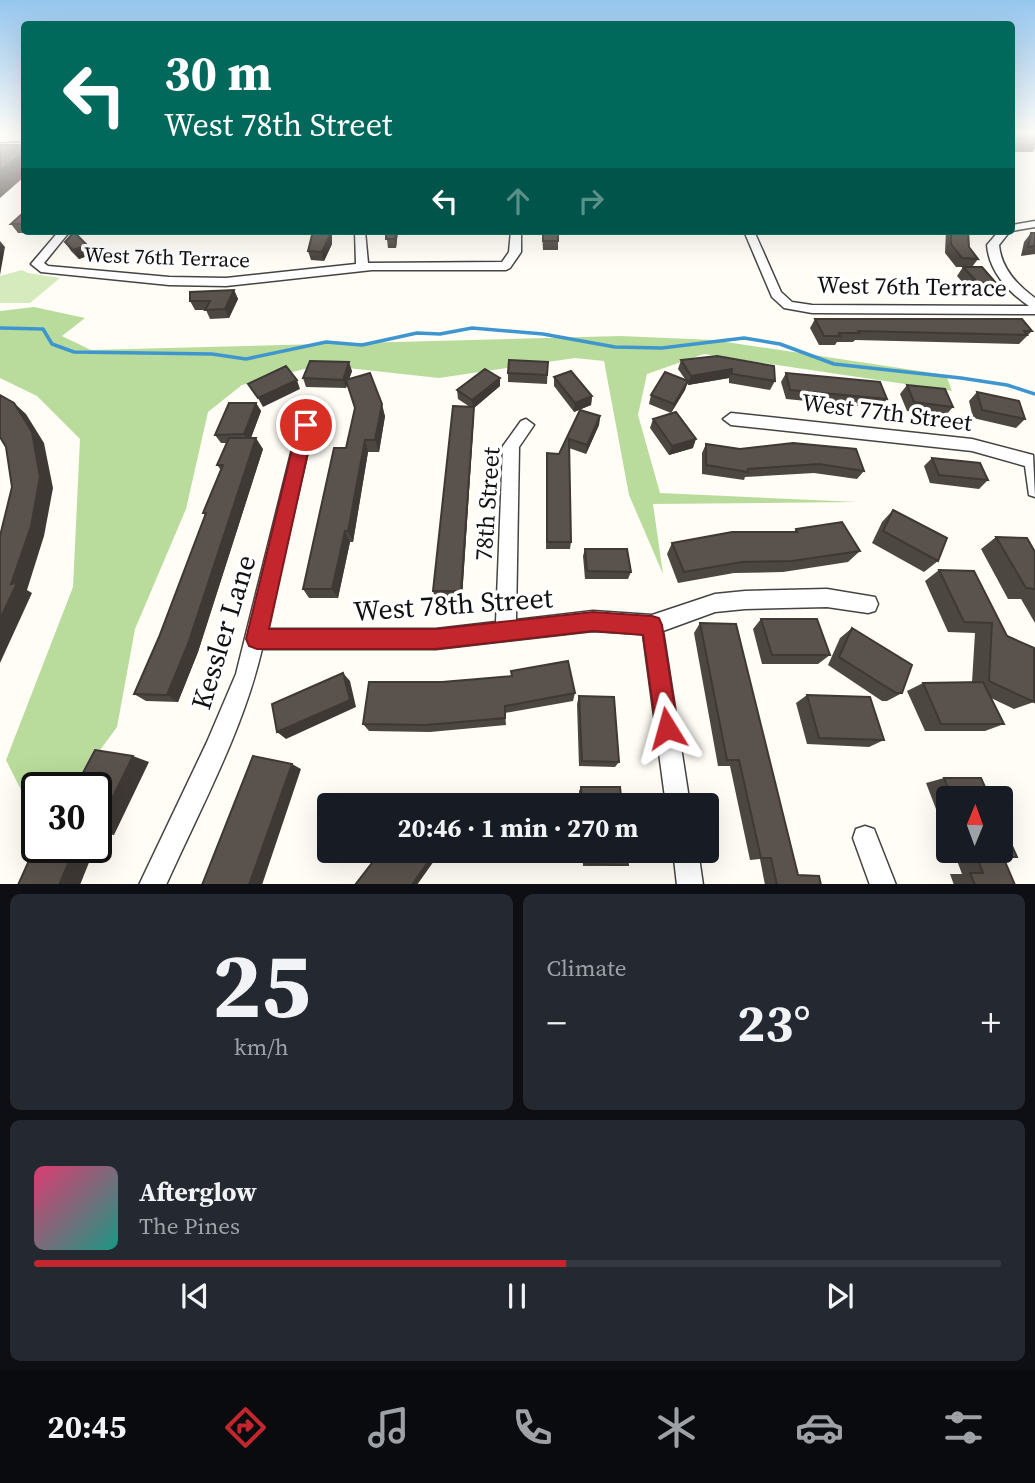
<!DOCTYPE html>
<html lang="en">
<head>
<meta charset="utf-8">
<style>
  :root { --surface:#171b24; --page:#242831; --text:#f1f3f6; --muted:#9ea1a6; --line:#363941; --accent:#c4262e }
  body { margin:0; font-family:"Source Serif 4",serif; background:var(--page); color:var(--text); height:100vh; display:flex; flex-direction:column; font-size:26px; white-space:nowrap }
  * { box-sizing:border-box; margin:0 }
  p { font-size:23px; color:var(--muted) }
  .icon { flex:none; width:38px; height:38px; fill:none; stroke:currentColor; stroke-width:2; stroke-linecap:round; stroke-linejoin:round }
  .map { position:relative; height:884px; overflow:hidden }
  .sheet { display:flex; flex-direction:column; gap:10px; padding:10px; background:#0d0f14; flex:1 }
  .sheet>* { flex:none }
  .guide { position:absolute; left:21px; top:21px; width:994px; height:214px; border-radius:7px; box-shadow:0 7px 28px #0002; background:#00695c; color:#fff; overflow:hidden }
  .needle { width:46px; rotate:1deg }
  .tools { position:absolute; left:936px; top:786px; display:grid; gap:14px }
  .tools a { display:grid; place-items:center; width:77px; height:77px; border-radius:7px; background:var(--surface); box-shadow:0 7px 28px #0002; font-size:35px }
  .speed { position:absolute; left:21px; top:772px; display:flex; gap:14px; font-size:35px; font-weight:700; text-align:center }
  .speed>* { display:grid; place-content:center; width:91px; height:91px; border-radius:50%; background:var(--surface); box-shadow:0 7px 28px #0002; line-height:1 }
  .speed .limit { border:4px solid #111; border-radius:10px; background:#fff; color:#111 }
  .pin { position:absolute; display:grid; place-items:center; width:60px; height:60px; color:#fff; margin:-30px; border:4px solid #fff; border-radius:50%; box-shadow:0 2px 7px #0007 }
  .me { position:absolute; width:77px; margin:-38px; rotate:352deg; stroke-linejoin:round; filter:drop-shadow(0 0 5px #0008) }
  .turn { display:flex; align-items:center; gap:24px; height:147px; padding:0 28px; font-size:32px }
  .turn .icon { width:91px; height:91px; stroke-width:2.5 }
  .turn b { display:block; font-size:49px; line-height:60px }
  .lanes { display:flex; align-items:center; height:66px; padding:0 28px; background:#0003; justify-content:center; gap:35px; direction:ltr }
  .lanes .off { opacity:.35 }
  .big { font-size:52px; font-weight:700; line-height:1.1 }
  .sheet .card { flex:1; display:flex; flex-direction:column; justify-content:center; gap:10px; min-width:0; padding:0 24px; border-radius:10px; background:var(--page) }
  .sheet .dial { align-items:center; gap:0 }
  .dial b { font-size:91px; line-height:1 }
  .song { display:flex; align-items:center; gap:21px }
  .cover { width:84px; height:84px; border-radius:10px; background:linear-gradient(135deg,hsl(340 70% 55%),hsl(170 70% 35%)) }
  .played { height:7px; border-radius:4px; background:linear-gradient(90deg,var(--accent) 55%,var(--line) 55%) }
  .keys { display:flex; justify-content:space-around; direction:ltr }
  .heat { display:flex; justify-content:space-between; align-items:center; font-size:38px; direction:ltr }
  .sheet .tiles { flex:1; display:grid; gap:10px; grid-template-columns:1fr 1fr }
  .card:last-child { grid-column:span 2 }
  .trip { position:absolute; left:317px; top:793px; width:402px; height:70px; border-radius:7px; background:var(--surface); box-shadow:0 7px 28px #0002; font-weight:700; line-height:70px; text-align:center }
  .dock { display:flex; height:112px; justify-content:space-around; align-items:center; background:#090b0e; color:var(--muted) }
  .dock .icon { width:49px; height:49px }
  .dock .active { color:var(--accent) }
  .dock b { font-size:32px; color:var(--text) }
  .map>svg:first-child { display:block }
  .green { fill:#d5ebbd }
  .forest { fill:#b9dc9c }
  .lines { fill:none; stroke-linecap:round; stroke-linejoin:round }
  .stream { stroke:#3f96cf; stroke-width:3.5 }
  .minor-casing { stroke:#444; stroke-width:3 }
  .tertiary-casing { stroke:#444; stroke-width:3 }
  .minor { fill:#fff; fill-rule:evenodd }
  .tertiary { fill:#fff; fill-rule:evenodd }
  .wall { fill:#4d4742 }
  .shaded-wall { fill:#3f3936 }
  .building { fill:#5a524d; stroke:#3f3936; stroke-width:2 }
  .route { fill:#c4262e; stroke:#7f191e; stroke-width:2 }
  .labels { text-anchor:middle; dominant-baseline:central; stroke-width:7; stroke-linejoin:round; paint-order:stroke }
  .far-street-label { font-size:21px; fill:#111; stroke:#fff }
  .street-label { font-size:24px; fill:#111; stroke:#fff }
  .near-street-label { font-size:28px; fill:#111; stroke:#fff }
</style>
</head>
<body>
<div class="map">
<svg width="1035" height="885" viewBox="0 0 1035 885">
  <rect width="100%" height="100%" fill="#fffdf5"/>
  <!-- green -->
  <path class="green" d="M 22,270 L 28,273 L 60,278 L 30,303 L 0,303 L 0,276 Z"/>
  <!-- forest -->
  <path class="forest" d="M 34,307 L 85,318 L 62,336 L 91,350 L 621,336 L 713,340 L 946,375 L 952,391 L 704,354 L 647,374 L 638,415 L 660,493 L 858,502 L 653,504 L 663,574 L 629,495 L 604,361 L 575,358 L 439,378 L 320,365 L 242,385 L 208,412 L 186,509 L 135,629 L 117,727 L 73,787 L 37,788 L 37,822 L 6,760 L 73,587 L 80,439 L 37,396 L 0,378 L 0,311 Z"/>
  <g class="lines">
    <!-- stream -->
    <path class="stream" d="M 0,328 L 43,329 L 52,344 L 74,352 L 212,354 L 246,359 L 326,342 L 362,345 L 417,333 L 440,334 L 472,328 L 543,334 L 615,347 L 662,348 L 744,338 L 780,344 L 834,364 L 961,378 L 1007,385 L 1035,394"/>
    <defs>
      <path id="minor" d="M 1035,221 L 1035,227 L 1012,231 L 1011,231 L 1012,225 Z
        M 59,231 L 70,231 L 44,263 L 48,266 L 169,277 L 226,278 L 356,264 L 355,231 L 365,231 L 368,263 L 502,262 L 509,252 L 511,231 L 521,231 L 521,252 L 510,268 L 506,270 L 372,270 L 226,286 L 169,285 L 41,272 L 31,264 Z
        M 744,231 L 754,231 L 781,292 L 792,302 L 812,305 L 1029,306 C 1008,292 989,271 987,245 L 999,231 L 1010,231 L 999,245 C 1001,268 1017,285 1035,298 L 1035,314 L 812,313 L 784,308 L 772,297 Z
        M 731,413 L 972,439 L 1033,455 L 1035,497 L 1029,495 L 1025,466 L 972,451 L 731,425 L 723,419 Z
        M 306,419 L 314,425 L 267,629 L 436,629 L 496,622 L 503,446 L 521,421 L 526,419 L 534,425 L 519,447 L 516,620 L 593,611 L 652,615 L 715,594 L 745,591 L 827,589 L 875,597 L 878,604 L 875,611 L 868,613 L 827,607 L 745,609 L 715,612 L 663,631 L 690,805 L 666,805 L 643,634 L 593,631 L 436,649 L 262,649 C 243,731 200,809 166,885 L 139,885 L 207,742 L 236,674 L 298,425 Z
        M 865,826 L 874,829 L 896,885 L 870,885 L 853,838 L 856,829 Z
        M 673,850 L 698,850 L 703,885 L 677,885 Z"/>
      <path id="tertiary" d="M 0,134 L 24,135 L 24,141 L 0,142 Z"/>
    </defs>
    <!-- minor casing -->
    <use href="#minor" class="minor-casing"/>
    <!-- tertiary casing -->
    <use href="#tertiary" class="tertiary-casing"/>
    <!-- minor -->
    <use href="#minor" class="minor"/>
    <!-- tertiary -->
    <use href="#tertiary" class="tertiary"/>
  </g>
  <!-- wall -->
  <path class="wall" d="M 1012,134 L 1035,134 L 1035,148 L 1033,152 L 1012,152 Z
    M 11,224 L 24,224 L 24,231 L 37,231 L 35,233 L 18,233 Z
    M 385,231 L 398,231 L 396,248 L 388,248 L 386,231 Z
    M 542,231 L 558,231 L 558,250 L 543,250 Z
    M 946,231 L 968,231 L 969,247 L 978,259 L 972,267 L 996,283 L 989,292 L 971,292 L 957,276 L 963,267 L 956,267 L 945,253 Z
    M 1031,233 L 1035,233 L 1035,254 L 1021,256 L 1024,242 Z
    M 65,242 L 87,245 L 93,254 L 79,259 L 71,251 Z
    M 332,244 L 324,261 L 311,260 L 308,251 Z
    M 234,290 L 238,299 L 229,318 L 210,319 L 206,310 L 195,310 L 190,301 Z
    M 815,319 L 1032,331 L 1019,344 L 855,340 L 853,342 L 837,342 L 835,345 L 819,345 L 810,328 Z
    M 681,360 L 774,366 L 775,381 L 770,390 L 729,383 L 729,378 L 688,385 L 687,383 L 685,390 L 671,413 L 649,404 L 651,395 L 685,379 L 678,369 Z
    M 548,362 L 547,384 L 508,382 L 508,373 Z
    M 352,371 L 349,379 L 385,416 L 379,452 L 368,452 L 353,542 L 350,542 L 338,598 L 309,598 L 303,589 L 346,448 L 355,408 L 347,385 L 346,388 L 306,387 L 303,378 Z
    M 786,373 L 887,399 L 880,408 L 786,399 L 781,382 Z
    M 554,377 L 592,396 L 591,405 L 574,412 L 554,386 Z
    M 500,378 L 500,386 L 474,408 L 474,415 L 462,598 L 435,598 L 433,591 L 470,407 L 458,399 L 457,390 Z
    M 907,385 L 953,407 L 946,415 L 907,411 L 900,394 Z
    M 977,392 L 1025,419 L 1016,428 L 973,418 L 969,401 Z
    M 256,403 L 261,411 L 251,438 L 263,449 L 198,652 L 178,702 L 146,701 L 134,694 L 159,637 L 205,515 L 203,513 L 221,470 L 217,465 L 226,443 L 221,443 L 215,435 Z
    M 580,410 L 600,416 L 599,425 L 586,454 L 569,448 L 571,542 L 570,549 L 546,549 L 547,462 L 559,454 Z
    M 653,419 L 693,448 L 669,455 L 650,428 Z
    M 706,444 L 864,471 L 857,479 L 814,473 L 745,477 L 744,480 L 702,474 L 702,453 Z
    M 932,458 L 988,480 L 979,489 L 930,483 L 924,466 Z
    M 893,510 L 938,561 L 924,572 L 872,543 L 882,522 Z
    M 796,529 L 860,551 L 848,562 L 783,572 L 734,573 L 678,583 L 667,554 L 672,543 L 794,532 Z
    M 996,537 L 1035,552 L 1035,623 L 1021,599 L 1008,599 L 981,549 Z
    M 585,549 L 631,572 L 628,579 L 585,579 L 583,556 Z
    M 939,570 L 974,571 L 1034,702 L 1014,709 L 991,698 L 1004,724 L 985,731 L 925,731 L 907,691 L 923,683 L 972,682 L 975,633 L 948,632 L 925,581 Z
    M 761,619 L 830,655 L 818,664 L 762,664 L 753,629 Z
    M 700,623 L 798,875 L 821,885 L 765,885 L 760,859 L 750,860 L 730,766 L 718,766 L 694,633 Z
    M 852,628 L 902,693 L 887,701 L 882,701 L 828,665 L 840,638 Z
    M 511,671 L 575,693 L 573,701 L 505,713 L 506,725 L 430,732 L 369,731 L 363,724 L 442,682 L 512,676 Z
    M 807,695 L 884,740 L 869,747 L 807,744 L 796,703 Z
    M 579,696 L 619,762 L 615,767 L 579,766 L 577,704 Z
    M 944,778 L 990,798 L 948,798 L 948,840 L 926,783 Z
    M 581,787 L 622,805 L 579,805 L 579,791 Z
    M 517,850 L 517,854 L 453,855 L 451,853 Z
    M 582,850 L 626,850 L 628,865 L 623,866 L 583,866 Z
    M 953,850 L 1001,850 L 1017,857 L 1003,858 L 1015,885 L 954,885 L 950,874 L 962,874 Z"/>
  <!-- shaded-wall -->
  <path class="shaded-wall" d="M 24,152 L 24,177 L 0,198 L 0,171 Z
    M 330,231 L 332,231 L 332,244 L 324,261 L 322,252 Z
    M 396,231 L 398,231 L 396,248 L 395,239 Z
    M 0,241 L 5,247 L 0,275 Z
    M 87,245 L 93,254 L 79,259 L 73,250 Z
    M 234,290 L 238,299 L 229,318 L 225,309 Z
    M 349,362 L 352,371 L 346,388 L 343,380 Z
    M 732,369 L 729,378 L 688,385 L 691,376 Z
    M 500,378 L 500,386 L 474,408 L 474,415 L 462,598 L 461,591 L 473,409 L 472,400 Z
    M 297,380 L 300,389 L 263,407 L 258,398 Z
    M 688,381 L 685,390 L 671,413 L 674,404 Z
    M 592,396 L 591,405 L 574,412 L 575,403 Z
    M 14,403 L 26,414 L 44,443 L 53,488 L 44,536 L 27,590 L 32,593 L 0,663 L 0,619 L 11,584 Z
    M 256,403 L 261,411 L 249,443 L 244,434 Z
    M 382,404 L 385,416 L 379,452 L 375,440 Z
    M 600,416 L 599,425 L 586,454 L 587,445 Z
    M 256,438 L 263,449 L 198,652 L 178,702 L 167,695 Z
    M 696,439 L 693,448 L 669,455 L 672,446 Z
    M 365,440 L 368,452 L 353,542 L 348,531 Z
    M 345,531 L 350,542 L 338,598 L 332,589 Z
    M 343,673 L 350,681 L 356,707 L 286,739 L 277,732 Z
    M 133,756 L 149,762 L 114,835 L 96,832 Z
    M 292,764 L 301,769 L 262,885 L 249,885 Z
    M 422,850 L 425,850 L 434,861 L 417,885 L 412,885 Z
    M 70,859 L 90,860 L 80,885 L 59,885 Z"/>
  <!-- building -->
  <path class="building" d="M 0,145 L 24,145 L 24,152 L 0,171 Z
    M 24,212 L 24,224 L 11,224 Z
    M 313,231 L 330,231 L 330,235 L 322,252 L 308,251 Z
    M 386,231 L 396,231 L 395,239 L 386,239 Z
    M 543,231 L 558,231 L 558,241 L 543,241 Z
    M 951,231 L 968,231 L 969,247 L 978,259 L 962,258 L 951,244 Z
    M 74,232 L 87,245 L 73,250 L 65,242 Z
    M 1031,233 L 1035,233 L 1035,246 L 1028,247 Z
    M 963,267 L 982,267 L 996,283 L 978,283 Z
    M 234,290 L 225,309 L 205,310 L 210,301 L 190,301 L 190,292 Z
    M 815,319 L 1022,319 L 1032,331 L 1024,331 L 1027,335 L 858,331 L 859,333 L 839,333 L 840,336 L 824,336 Z
    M 717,356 L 774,366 L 775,381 L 732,374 L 732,369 L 691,376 L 681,360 Z
    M 509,360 L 548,362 L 547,375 L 508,373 Z
    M 310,361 L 349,362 L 343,380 L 303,378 Z
    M 286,366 L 297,380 L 258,398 L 248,384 Z
    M 485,369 L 500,378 L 472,400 L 457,390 Z
    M 571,371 L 592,396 L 575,403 L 554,377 Z
    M 665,372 L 688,381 L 674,404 L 651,395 Z
    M 370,373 L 382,404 L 375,440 L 365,440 L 348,531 L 345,531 L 332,589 L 303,589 L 334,448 L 346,448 L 355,408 L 346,380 Z
    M 786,373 L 880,382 L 887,399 L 790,390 Z
    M 907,385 L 945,389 L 953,407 L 914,402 Z
    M 977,392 L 1019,401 L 1025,419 L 982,410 Z
    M 0,395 L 14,403 L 32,432 L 40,477 L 31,526 L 11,584 L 17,583 L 0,619 L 0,536 L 12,487 L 6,447 L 0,437 Z
    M 229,403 L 256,403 L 244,434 L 215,435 Z
    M 453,406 L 474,407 L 461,591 L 433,591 Z
    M 580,410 L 600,416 L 587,445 L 569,439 L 571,542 L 547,542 L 547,453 L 559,454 Z
    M 676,412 L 696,439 L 672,446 L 653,419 Z
    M 229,438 L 256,438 L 188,644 L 167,695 L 134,694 L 159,637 L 206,513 L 203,513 L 223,465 L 217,465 Z
    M 793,443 L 856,449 L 864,471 L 819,464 L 748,469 L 748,472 L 706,465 L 706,444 L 740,449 Z
    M 932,458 L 980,463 L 988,480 L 939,475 Z
    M 893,510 L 947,538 L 938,561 L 883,531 Z
    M 842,522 L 860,551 L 792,561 L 742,562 L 684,572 L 672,543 L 732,532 L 797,532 L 796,529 Z
    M 996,537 L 1027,538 L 1035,552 L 1035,589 L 1026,588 Z
    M 585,549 L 627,549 L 631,572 L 587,571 Z
    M 939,570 L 974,571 L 1007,636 L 1034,648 L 1034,702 L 989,681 L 992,623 L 964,622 Z
    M 761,619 L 817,619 L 830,655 L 772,655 Z
    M 700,623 L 736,624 L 798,875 L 819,876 L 821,885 L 777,885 L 771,858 L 761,858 L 739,760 L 727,760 Z
    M 852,628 L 912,665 L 902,693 L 896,693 L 839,657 Z
    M 568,661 L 575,693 L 505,706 L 505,718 L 426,725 L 363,724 L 369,682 L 442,682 L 512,676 L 511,671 Z
    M 343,673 L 350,700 L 277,732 L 272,704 Z
    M 983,682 L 1004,724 L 941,724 L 923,683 Z
    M 807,695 L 870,697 L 884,740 L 819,738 Z
    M 579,696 L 614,697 L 619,762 L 582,761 Z
    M 95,750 L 133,756 L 96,831 L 96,788 L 75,788 Z
    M 253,756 L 292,764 L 249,885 L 202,885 Z
    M 944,778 L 981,778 L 990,798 L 952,798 Z
    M 581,787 L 620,787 L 622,805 L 582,805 Z
    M 453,803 L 517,803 L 517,805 L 453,805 Z
    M 1001,822 L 1017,857 L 1003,857 L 1015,885 L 975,885 L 970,873 L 983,873 L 974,850 L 1001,850 Z
    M 382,850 L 422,850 L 430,859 L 412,885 L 355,885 Z
    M 451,850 L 517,850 L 517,852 L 451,853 Z
    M 585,850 L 626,850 L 628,865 L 586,864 Z
    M 31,856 L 70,859 L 59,885 L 18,885 Z"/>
  <!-- sky -->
  <linearGradient id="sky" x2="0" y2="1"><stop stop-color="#95c6ee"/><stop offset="0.52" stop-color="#fffefa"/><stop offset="1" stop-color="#fffefa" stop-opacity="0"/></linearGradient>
  <rect width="1035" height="257" fill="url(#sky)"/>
  <!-- route -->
  <path class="route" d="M 306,420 L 314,425 L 269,629 L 436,629 L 593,612 L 652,616 L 659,618 L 662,625 L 678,728 L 675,736 L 667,739 L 659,736 L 656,728 L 643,635 L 593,631 L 436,649 L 257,649 L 249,646 L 246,639 L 298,425 Z"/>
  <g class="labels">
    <!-- far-street labels -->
    <g class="far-street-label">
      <text transform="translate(167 257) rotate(2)">West 76th Terrace</text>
    </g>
    <!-- street labels -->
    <g class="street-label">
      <text transform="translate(912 286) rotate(1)">West 76th Terrace</text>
      <text transform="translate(887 412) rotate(7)">West 77th Street</text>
      <text transform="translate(487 504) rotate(-86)">78th Street</text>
    </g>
    <!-- near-street labels -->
    <g class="near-street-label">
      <text transform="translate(453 604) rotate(-4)">West 78th Street</text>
      <text transform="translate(223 632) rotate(-73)">Kessler Lane</text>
    </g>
  </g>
</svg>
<div class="tools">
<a><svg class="needle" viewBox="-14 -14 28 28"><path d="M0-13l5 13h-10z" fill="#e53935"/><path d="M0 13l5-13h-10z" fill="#9ea1a6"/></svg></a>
</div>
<div class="speed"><div class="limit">30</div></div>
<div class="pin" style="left:306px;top:425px;background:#d93025"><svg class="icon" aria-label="arrive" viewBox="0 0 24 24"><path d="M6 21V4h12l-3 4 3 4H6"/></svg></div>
<svg class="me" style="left:667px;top:728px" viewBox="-20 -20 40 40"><path d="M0-17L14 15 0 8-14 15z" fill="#c4262e" stroke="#fff" stroke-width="4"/></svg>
<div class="trip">20:46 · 1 min · 270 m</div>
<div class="guide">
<div class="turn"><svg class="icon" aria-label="left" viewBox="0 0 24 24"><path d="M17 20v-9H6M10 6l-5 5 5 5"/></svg><div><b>30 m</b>West 78th Street</div></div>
<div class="lanes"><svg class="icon" aria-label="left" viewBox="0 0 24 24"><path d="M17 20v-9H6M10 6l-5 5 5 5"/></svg><svg class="icon off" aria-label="ahead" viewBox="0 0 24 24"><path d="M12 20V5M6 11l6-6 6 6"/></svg><svg class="icon off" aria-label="right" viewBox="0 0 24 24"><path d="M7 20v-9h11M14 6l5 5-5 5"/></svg></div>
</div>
</div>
<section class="sheet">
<div class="tiles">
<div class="card dial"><b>25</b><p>km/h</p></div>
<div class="card"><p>Climate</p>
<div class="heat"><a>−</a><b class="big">23°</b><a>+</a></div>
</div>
<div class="card">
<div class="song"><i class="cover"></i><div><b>Afterglow</b><p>The Pines</p></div></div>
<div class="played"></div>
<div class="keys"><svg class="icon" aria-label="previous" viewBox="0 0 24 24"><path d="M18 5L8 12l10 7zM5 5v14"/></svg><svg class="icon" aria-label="pause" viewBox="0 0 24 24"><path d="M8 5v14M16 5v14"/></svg><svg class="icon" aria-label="next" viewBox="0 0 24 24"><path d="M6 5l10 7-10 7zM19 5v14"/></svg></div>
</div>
</div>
</section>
<nav class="dock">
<b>20:45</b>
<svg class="icon active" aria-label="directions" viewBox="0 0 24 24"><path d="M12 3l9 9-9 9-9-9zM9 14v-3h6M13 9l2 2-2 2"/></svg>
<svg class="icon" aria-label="music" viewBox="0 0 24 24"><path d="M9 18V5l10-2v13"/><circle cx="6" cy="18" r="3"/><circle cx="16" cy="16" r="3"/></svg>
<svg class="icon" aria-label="phone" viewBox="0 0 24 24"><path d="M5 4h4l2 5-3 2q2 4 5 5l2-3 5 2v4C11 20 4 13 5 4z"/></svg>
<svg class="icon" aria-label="climate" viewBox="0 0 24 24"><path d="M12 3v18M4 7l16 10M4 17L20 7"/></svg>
<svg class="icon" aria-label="car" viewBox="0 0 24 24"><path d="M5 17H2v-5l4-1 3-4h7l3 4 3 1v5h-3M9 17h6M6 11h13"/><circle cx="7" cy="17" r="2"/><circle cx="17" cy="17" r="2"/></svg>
<svg class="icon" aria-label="filters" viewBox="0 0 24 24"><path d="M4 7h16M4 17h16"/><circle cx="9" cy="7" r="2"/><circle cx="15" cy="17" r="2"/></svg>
</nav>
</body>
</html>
